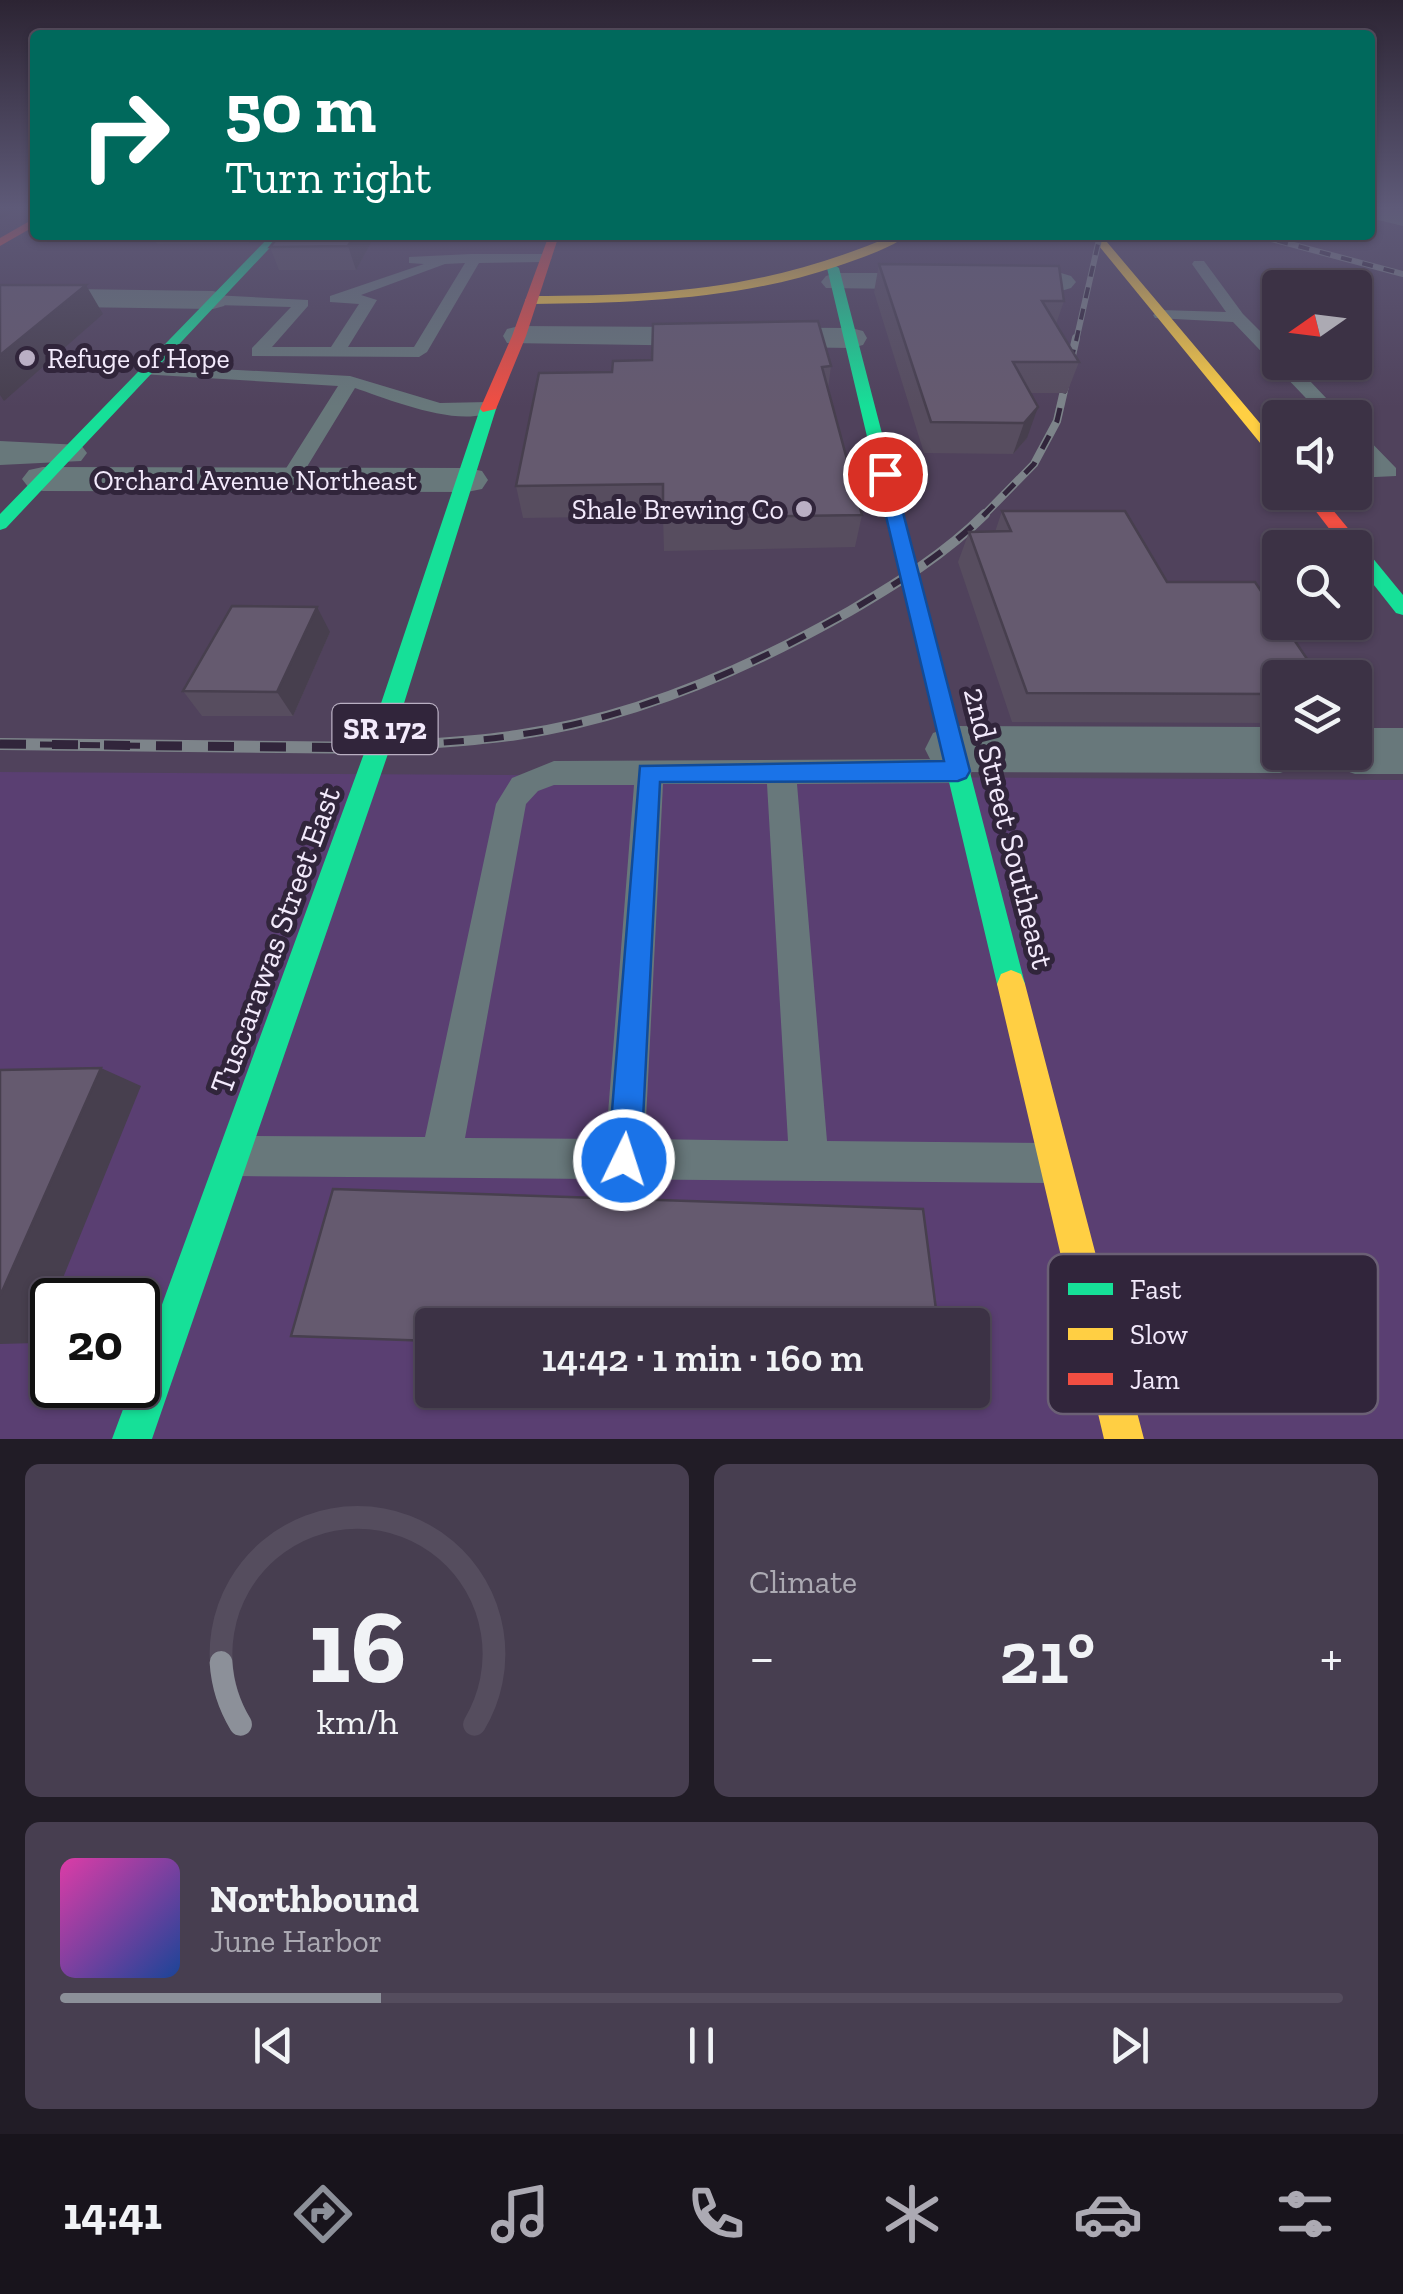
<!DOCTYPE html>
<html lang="en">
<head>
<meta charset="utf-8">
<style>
  :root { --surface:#3c3245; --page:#473e50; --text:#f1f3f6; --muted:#acaab3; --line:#554d5e; --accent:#8c9099 }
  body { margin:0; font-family:"Zilla Slab",serif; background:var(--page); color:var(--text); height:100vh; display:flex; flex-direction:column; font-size:38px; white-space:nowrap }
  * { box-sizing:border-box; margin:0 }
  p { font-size:32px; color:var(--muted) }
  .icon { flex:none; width:55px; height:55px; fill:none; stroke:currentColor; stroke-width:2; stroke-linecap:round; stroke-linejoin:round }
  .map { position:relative; height:1439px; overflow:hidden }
  .panel { display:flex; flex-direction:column; gap:25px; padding:25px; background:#211c26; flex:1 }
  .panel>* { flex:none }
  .top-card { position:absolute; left:30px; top:30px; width:1345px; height:210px; border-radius:10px; box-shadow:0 2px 8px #0004,0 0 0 2px var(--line); background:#00695c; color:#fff; overflow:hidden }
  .needle { width:65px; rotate:256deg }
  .controls { position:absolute; left:1262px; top:270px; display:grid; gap:20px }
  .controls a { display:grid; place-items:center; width:110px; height:110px; border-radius:10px; background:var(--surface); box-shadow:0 2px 8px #0004,0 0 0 2px var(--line); font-size:50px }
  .speed { position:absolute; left:30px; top:1278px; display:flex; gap:20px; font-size:50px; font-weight:700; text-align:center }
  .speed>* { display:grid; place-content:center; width:130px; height:130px; border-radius:50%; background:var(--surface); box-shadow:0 2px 8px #0004,0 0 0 2px var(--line); line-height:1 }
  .speed .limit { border:5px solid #111; border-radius:15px; background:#fff; color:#111 }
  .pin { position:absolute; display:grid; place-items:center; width:85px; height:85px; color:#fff; margin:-42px; border:5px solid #fff; border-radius:50%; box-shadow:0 2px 10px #0007 }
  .me { position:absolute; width:110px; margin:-55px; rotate:4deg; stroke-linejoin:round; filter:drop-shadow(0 0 8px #0008) }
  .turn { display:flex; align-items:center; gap:35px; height:210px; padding:0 30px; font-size:45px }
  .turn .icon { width:130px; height:130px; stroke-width:2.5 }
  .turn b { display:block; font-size:70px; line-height:85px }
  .big { font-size:75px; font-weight:600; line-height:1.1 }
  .panel .card { flex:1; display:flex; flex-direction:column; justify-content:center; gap:15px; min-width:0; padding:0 35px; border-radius:15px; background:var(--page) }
  .panel .dial { align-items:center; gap:0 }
  .dial svg { height:260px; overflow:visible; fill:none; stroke:var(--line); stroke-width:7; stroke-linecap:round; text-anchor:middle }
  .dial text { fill:var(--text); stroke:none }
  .song { display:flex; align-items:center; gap:30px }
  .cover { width:120px; height:120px; border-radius:15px; background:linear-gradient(135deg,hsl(320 70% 55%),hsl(220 70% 35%)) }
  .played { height:10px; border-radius:5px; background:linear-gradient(90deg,var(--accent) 25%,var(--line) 25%) }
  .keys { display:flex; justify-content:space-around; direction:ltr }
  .heat { display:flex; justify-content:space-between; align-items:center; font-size:55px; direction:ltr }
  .panel .tiles { flex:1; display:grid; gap:25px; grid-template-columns:1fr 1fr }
  .card:last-child { grid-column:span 2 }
  .trip { position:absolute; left:415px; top:1308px; width:575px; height:100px; border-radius:10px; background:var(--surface); box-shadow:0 2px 8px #0004,0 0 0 2px var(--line); font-weight:600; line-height:100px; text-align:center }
  .tab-bar { display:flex; height:160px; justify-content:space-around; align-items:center; background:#18141c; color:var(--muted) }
  .tab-bar .icon { width:70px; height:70px }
  .tab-bar .selected { color:var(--accent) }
  .tab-bar b { font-size:45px; color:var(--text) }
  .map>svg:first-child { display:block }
  .built { fill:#5a3f72; fill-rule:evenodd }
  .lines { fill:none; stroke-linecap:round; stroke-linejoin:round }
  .lane { fill:#68787b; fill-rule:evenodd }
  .street { fill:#68787b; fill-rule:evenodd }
  .fast { fill:#16e098; fill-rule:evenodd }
  .slow { fill:#ffcf43; fill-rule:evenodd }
  .jam { fill:#f24e42; fill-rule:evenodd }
  .rail-far3-casing { stroke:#7d848a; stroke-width:6 }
  .rail-far2-casing { stroke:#7d848a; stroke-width:8 }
  .rail-far1-casing { stroke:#7d848a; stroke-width:10 }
  .rail-casing { stroke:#7d848a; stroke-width:12 }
  .rail-far3 { stroke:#31253b; stroke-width:4; stroke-dasharray:11; stroke-linecap:butt }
  .rail-far2 { stroke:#31253b; stroke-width:5; stroke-dasharray:15; stroke-linecap:butt }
  .rail-far1 { stroke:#31253b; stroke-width:6; stroke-dasharray:20; stroke-linecap:butt }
  .rail { stroke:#31253b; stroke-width:9; stroke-dasharray:26; stroke-linecap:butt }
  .wall { fill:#574d5f }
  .shaded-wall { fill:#473f4e }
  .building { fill:#655a6f; stroke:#473f4e; stroke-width:2.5 }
  .route { fill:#1a73e8; stroke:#114b97; stroke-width:2.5 }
  .poi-dot { fill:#baafc4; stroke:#31253b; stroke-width:4 }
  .labels { text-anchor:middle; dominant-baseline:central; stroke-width:10; stroke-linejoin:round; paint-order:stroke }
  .far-poi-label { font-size:28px; fill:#f3eafc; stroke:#31253b; text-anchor:start }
  .far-street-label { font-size:28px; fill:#f3eafc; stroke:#31253b }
  .shield { fill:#31253b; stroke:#b9afc2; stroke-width:2.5 }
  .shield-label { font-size:30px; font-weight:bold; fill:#f3eafc }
  .street-label { font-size:32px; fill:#f3eafc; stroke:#31253b }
  .key { fill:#31253b; stroke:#6b6075; stroke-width:2.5 }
  .key-label { font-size:28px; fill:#f3eafc }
</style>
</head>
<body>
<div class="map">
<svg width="1403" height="1439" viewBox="0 0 1403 1439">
  <rect width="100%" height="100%" fill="#50425c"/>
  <!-- built -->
  <path class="built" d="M 0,772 L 1403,780 L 1403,1439 L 0,1439 ZM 52,1300 L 138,1300 L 138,1385 L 52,1385 ZM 432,1325 L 972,1325 L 972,1390 L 432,1390 Z"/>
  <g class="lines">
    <!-- lane -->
    <path class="lane" d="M 471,254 L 545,254 L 552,258 L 545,262 L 479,263 L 427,352 L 419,357 L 252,356 L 252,348 L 291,307 L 213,305 L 205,300 L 213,295 L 308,300 L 308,306 L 272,347 L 331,347 L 359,304 L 330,302 L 330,296 L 424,264 L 409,263 L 409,257 ZM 465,263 L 414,347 L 348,347 L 377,300 L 361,295 L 445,264 Z
      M 1194,261 L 1204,261 L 1243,314 L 1280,351 L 1280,362 L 1292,362 L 1345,418 L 1325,418 L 1233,322 L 1155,318 L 1153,315 L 1161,310 L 1226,312 L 1192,264 Z
      M 146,365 L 350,376 L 440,403 L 488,402 L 497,408 C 467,432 388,399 355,388 L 305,470 L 295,476 L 285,470 L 338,386 L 140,374 L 137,370 Z
      M 1355,431 L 1362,433 L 1396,468 L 1396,476 L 1355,478 L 1355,466 L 1372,466 L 1355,448 Z
      M 958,759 L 968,763 L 972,771 L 968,779 L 958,783 L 797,784 L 827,1141 L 1050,1143 L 1064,1149 L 1070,1163 L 1064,1177 L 1050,1183 L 238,1176 L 224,1170 L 218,1156 L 224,1142 L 238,1136 L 425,1137 L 496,804 L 512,778 L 554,761 ZM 663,784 L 767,784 L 788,1141 L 645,1139 ZM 554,785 L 634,785 L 606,1139 L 465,1138 L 526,804 L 538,791 Z"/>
    <!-- street -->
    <path class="street" d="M 1370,206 L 1403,210 L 1403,226 L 1370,218 Z
      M 836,273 L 1061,273 L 1071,276 L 1076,282 L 1071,288 L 1061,291 L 826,288 L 821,282 L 826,276 Z
      M 0,288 L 213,291 L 224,294 L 228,300 L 224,306 L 213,309 L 0,306 Z
      M 519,326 L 851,328 L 863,331 L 867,338 L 863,345 L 851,348 L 507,343 L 503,336 L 507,329 Z
      M 0,441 L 81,445 L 87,453 L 81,461 L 0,465 Z
      M 43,467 L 467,468 L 482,471 L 488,480 L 482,489 L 467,492 L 43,491 L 29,488 L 22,479 L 29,470 Z
      M 953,726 L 1280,727 L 1280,752 L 1307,752 L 1300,766 L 1280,773 L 953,772 L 933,765 L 925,749 L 933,733 Z
      M 1355,728 L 1403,728 L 1403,774 L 1355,774 L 1335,767 L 1327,752 L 1355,752 Z"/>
    <!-- fast -->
    <path class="fast" d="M 271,235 L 282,235 L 6,528 L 0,530 L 0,514 Z
      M 833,264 L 839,268 L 1025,984 L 1021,994 L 1011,998 L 1001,994 L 997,984 L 827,268 Z
      M 488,404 L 496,409 L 390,748 L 152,1439 L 112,1439 L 132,1385 L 138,1385 L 138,1370 L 366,748 L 480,409 Z
      M 1355,543 L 1362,545 L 1403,595 L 1403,615 L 1396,613 L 1355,561 L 1355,548 L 1347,548 Z"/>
    <!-- slow -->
    <path class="slow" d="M 894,235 L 908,235 C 889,249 861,258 838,266 C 738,300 635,303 531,304 L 525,300 L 531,296 C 666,296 768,289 894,235 Z
      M 1090,235 L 1101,235 L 1280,447 L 1280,462 L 1274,460 Z
      M 1011,970 L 1021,974 L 1025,984 L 1144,1439 L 1104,1439 L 997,984 L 1001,974 Z"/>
    <!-- jam -->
    <path class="jam" d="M 35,218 L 35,226 L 0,246 L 0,238 Z
      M 549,235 L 559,235 L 526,336 L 496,409 L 483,412 L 480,409 L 512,336 Z
      M 1301,492 L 1318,492 L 1361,544 L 1361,552 L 1355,554 L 1355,548 L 1344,548 Z"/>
    <defs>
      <path id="rail-far3" d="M 1256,235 L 1403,274
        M 1076,341 L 1100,235"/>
      <path id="rail-far2" d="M 983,516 L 1034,464 L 1057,421 L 1076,338"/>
      <path id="rail-far1" d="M 0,744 L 154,746
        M 404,746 C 441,742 480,741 517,735 C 635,718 748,669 850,611 C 899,582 945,554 985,514"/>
      <path id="rail" d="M 0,744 L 378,748 L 431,743"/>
    </defs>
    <!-- rail-far3 casing -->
    <use href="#rail-far3" class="rail-far3-casing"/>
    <!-- rail-far2 casing -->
    <use href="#rail-far2" class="rail-far2-casing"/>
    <!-- rail-far1 casing -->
    <use href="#rail-far1" class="rail-far1-casing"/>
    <!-- rail casing -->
    <use href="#rail" class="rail-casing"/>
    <!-- rail-far3 -->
    <use href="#rail-far3" class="rail-far3"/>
    <!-- rail-far2 -->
    <use href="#rail-far2" class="rail-far2"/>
    <!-- rail-far1 -->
    <use href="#rail-far1" class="rail-far1"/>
    <!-- rail -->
    <use href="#rail" class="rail"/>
  </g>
  <!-- wall -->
  <path class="wall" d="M 153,235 L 258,235 L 249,243 L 157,244 Z
    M 280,235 L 379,235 L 381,241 L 372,241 L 356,270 L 279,270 L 270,247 Z
    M 879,264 L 1064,301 L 1056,324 L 1079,362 L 1067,393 L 1030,393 L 1027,438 L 1013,454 L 924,453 L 874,292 Z
    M 831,366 L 828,389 L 862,515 L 855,547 L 664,551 L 663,516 L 523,518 L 516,486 L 612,372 Z
    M 1002,511 L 1167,582 L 1280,678 L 1280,723 L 1012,722 L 958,562 L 969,532 L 995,532 Z
    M 330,632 L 293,716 L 202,716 L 183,691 Z"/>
  <!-- shaded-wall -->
  <path class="shaded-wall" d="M 0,206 L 23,206 L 0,220 Z
    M 246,235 L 258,235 L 249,243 Z
    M 355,235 L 370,235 L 372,241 L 356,270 L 348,246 Z
    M 86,285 L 103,314 L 4,401 L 0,395 L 0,355 Z
    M 1038,407 L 1027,438 L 1013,454 L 1024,423 Z
    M 317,607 L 330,632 L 293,716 L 277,692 Z
    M 101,1068 L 141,1086 L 54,1300 L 52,1300 L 52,1304 L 37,1343 L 0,1344 L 0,1296 Z"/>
  <!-- building -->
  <path class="building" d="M 280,235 L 355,235 L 348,246 L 270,247 Z
    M 879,264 L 1059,266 L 1064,301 L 1042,301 L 1079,362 L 1013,362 L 1038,407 L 1024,423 L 931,422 Z
    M 0,285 L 86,285 L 0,355 Z
    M 818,321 L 831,366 L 822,367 L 862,515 L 663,518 L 663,484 L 516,486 L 539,373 L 612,372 L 613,361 L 652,360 L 653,324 Z
    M 1002,511 L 1125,511 L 1167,582 L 1255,582 L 1280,619 L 1280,622 L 1282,622 L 1320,678 L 1280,678 L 1280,694 L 1027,693 L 969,532 L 1011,531 Z
    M 232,606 L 317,607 L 277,692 L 183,691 Z
    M 101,1068 L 0,1296 L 0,1070 Z
    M 333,1189 L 923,1209 L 938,1325 L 432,1325 L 432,1341 L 291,1336 Z"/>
  <!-- sky -->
  <linearGradient id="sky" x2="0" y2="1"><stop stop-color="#2c2433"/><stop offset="0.51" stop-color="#5e5a78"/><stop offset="1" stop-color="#5e5a78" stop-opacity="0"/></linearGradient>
  <rect width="1403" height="407" fill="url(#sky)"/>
  <!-- route -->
  <path class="route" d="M 885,469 L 893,474 L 970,771 L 966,778 L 958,781 L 660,782 L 641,1160 L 636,1172 L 624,1177 L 612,1172 L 608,1160 L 640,766 L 944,761 L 876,474 Z"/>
  <!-- markers -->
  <g class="poi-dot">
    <circle cx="27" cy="358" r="10"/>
    <circle cx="804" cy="509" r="10"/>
  </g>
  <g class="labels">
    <!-- far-poi labels -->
    <g class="far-poi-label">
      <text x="47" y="358">Refuge of Hope</text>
      <text x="784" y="509" text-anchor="end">Shale Brewing Co</text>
    </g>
    <!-- far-street labels -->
    <g class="far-street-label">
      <text x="255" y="480">Orchard Avenue Northeast</text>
    </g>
    <!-- shield labels -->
    <rect class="shield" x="332.5" y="704" width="105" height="50" rx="8"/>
    <g class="shield-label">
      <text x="385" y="729">SR 172</text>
    </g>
    <!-- street labels -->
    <g class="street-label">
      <text transform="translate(1009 828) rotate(76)">2nd Street Southeast</text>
      <text transform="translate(275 940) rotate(-70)">Tuscarawas Street East</text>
    </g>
  </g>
  <!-- legend -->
  <rect x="1048" y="1254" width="330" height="160" rx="15" class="key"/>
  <rect x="1068" y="1283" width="45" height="12" fill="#16e098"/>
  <rect x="1068" y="1328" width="45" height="12" fill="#ffcf43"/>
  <rect x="1068" y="1373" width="45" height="12" fill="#f24e42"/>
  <g class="key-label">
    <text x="1130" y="1299">Fast</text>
    <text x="1130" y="1344">Slow</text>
    <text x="1130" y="1389">Jam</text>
  </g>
</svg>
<div class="controls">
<a><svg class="needle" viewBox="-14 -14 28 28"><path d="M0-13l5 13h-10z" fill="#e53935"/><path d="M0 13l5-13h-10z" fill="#acaab3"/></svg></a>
<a><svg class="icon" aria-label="sound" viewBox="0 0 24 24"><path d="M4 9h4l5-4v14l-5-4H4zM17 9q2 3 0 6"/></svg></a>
<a><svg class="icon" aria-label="search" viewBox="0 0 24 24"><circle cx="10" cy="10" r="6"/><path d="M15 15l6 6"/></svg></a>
<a><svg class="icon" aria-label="layers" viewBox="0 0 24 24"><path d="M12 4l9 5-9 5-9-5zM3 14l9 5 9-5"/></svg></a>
</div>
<div class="speed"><div class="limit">20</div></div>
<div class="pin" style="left:885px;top:474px;background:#d93025"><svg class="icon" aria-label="arrive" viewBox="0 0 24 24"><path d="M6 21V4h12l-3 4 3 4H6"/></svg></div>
<svg class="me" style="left:624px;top:1160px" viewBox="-20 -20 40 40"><circle r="17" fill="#1a73e8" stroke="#fff" stroke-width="3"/><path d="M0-11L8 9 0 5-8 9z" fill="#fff"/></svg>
<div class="trip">14:42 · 1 min · 160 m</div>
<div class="top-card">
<div class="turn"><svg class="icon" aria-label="right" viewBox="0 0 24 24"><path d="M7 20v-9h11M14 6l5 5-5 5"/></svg><div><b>50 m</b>Turn right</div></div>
</div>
</div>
<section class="panel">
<div class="tiles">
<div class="card dial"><svg viewBox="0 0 100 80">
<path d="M14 69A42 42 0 1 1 86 69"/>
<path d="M14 69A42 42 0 0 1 8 50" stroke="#8c9099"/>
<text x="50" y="56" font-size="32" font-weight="700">16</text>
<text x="50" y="72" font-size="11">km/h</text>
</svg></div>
<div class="card"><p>Climate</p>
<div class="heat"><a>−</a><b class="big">21°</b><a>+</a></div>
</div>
<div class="card">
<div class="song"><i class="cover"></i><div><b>Northbound</b><p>June Harbor</p></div></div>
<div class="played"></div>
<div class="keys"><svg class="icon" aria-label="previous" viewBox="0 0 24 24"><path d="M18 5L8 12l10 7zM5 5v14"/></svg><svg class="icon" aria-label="pause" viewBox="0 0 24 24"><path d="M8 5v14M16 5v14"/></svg><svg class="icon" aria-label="next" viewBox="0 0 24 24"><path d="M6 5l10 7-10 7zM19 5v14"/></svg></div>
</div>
</div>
</section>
<nav class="tab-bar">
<b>14:41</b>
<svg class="icon selected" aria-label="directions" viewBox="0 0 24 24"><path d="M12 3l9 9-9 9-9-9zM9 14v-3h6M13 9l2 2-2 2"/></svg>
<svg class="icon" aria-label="music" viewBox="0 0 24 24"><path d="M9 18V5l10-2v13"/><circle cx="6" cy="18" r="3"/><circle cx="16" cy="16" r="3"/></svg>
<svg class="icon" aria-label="phone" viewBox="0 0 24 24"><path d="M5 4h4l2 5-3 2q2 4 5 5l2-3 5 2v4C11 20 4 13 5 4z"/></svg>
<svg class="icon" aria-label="climate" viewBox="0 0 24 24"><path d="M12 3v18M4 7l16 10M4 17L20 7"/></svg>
<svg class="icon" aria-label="car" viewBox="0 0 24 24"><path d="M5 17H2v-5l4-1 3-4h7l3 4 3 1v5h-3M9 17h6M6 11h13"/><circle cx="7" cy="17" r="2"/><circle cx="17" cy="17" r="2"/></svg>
<svg class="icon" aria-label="filters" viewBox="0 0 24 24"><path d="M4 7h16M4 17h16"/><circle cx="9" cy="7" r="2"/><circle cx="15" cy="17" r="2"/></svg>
</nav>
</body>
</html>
